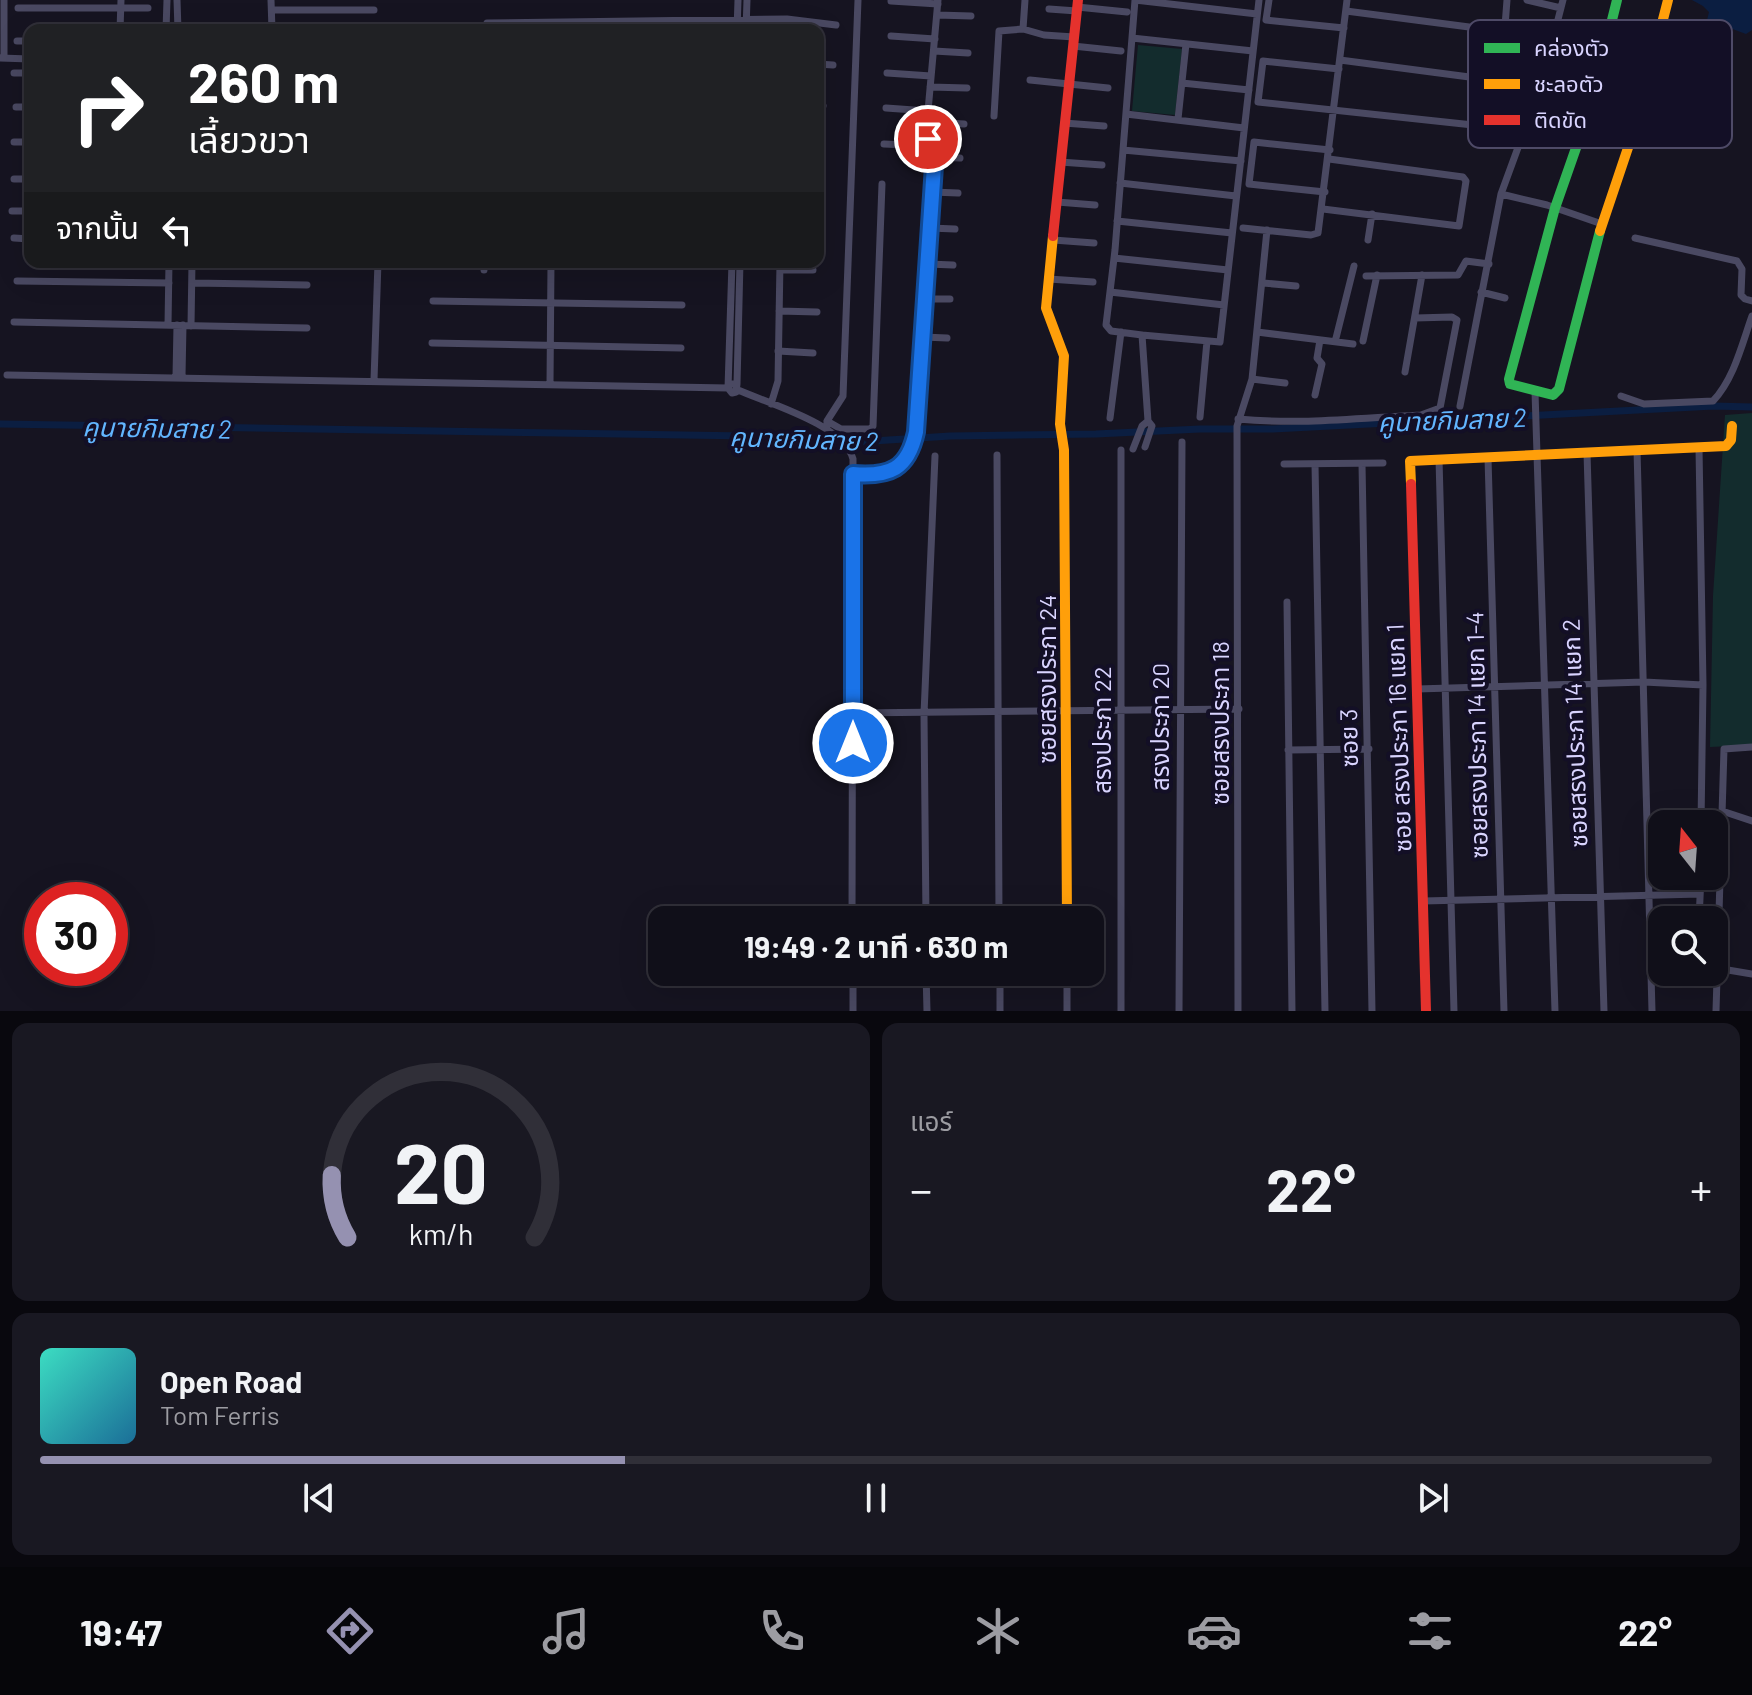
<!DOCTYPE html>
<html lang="th">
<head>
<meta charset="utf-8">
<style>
  :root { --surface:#100f19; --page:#191822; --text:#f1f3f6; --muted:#9c9ca2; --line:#302f38; --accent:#9591b1 }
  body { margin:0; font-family:Barlow,"Noto Sans Thai",sans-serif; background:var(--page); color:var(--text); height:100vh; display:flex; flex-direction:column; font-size:30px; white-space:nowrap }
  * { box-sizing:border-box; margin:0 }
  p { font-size:26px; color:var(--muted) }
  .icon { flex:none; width:44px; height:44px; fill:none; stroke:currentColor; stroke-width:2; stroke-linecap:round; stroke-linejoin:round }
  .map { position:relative; height:1011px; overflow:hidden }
  .side { display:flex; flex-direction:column; gap:12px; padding:12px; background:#09080e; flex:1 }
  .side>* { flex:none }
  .banner { position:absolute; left:24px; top:24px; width:800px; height:244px; border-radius:16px; box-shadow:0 8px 32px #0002,0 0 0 2px var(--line); background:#202124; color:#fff; overflow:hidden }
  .needle { width:52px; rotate:343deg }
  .controls { position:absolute; left:1648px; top:810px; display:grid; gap:16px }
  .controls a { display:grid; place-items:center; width:80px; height:80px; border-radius:16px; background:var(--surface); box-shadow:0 8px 32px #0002,0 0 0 2px var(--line); font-size:40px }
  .speed { position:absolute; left:24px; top:882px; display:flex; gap:16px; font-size:40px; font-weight:700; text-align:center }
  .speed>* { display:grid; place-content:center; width:104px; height:104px; border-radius:50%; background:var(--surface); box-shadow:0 8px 32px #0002,0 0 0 2px var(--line); line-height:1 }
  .speed .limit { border:12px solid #d22; background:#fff; color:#111 }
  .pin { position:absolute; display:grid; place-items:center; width:68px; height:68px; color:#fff; margin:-34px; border:4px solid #fff; border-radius:50%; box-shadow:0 2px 8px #0007 }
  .me { position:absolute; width:88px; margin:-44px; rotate:0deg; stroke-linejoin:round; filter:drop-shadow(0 0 6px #0008) }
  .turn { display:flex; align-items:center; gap:28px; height:168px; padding:0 32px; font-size:36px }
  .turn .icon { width:104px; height:104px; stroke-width:2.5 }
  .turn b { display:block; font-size:56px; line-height:68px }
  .then { display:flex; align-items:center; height:76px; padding:0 32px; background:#0003; gap:16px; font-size:30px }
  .big { font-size:60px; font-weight:700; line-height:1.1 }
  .side .tile { flex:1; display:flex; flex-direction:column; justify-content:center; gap:12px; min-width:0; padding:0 28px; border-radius:16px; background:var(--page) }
  .side .dial { align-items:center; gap:0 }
  .dial svg { height:208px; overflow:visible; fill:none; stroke:var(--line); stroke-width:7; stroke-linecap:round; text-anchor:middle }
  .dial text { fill:var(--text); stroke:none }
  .song { display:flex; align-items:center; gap:24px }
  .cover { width:96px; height:96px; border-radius:12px; background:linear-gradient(135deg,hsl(170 70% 55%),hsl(200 70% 35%)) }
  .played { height:8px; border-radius:4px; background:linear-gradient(90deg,var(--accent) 35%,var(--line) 35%) }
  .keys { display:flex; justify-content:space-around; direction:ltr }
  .heat { display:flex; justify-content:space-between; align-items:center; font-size:44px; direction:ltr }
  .side .tiles { flex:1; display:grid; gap:12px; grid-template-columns:1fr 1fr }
  .tile:last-child { grid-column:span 2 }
  .trip { position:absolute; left:648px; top:906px; width:456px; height:80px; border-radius:16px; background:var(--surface); box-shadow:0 8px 32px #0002,0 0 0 2px var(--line); font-weight:700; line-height:80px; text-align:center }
  .tab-bar { display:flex; height:128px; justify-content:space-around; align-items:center; background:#06060a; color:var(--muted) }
  .tab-bar .icon { width:56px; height:56px }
  .tab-bar .selected { color:var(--accent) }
  .tab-bar b { font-size:36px; color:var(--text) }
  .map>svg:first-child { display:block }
  .green { fill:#132c2d }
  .water { fill:#0b1e41 }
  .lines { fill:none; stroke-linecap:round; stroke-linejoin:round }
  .canal { stroke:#0b1e41; stroke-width:7 }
  .street { stroke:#4a4962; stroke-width:7 }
  .fast { stroke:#30b455; stroke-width:10 }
  .slow { stroke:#ff9f0a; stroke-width:10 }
  .jam { stroke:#e5322d; stroke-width:10 }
  .route-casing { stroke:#114b97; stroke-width:20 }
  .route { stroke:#1a73e8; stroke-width:14 }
  .labels { text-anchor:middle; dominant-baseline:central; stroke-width:8; stroke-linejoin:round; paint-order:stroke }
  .street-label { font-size:24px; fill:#d9d4ff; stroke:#130f26 }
  .water-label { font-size:26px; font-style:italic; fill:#62b6ff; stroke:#130f26 }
  .key { fill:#130f26; stroke:#4e4a67; stroke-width:2 }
  .key-label { font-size:22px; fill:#d9d4ff }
</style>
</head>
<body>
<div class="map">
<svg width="1752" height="1011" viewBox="0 0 1752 1011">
  <rect width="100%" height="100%" fill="#161421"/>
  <!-- green -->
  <path class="green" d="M 1138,45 L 1182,49 L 1175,115 L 1132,111 Z
    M 1752,413 L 1752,745 L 1710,747 L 1713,596 L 1725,415 Z"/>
  <!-- water -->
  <path class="water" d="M 1692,0 L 1752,0 L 1752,30 L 1746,34 L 1727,27 L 1706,24 L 1709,12 L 1703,6 Z"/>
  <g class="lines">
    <!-- canal -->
    <path class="canal" d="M 0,424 L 811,437 L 858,442 L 950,436 L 1096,434 L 1200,429 L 1273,429 L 1714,406 L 1752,407"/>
    <!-- street -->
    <path class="street" d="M 4,0 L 4,58
      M 177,0 L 178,30
      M 271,0 L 272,30
      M 1135,0 L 1115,250 L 1106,325 L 1111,331 L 1142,335 L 1148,421
      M 1135,0 L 1257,14
      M 1269,0 L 1266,20 L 1344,28
      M 1527,0 L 1561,8
      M 891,1 L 938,4
      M 1077,7 L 1127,12
      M 18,8 L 148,8
      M 1049,9 L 1077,11
      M 272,10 L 374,10
      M 1346,11 L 1500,31 L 1505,26 L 1507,0
      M 937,15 L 971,16
      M 487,23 L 787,19 L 836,25
      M 1023,29 L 1025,0
      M 120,30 L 121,0
      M 166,30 L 167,0
      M 737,30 L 738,0
      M 746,30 L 747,0
      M 891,36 L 935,39
      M 1515,36 L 1551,45
      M 1132,38 L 1253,51
      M 17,41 L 30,41
      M 1073,46 L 1121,51
      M 934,51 L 968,53
      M 0,58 L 30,59
      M 818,64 L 833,65
      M 1339,69 L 1263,61 L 1258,102 L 1473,125 L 1477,78 L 1340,60
      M 14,73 L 30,73
      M 887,73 L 931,76
      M 1508,74 L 1542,82
      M 1030,80 L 1108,88
      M 1182,83 L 1249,90
      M 930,87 L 967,88
      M 1536,93 L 1591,104
      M 818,105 L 823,106
      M 16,107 L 30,107
      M 886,108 L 928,111
      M 1590,108 L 1637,121
      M 1126,114 L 1244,128
      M 1499,115 L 1526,122
      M 994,116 L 999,31 L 1023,29 L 1044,35 L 1074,37
      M 1178,119 L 1186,44
      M 928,122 L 964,124
      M 1064,123 L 1104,126
      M 1636,124 L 1659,129
      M 14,142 L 30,142
      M 884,144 L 929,146
      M 1123,150 L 1241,161
      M 933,157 L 960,158
      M 1060,162 L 1102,165
      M 14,179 L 30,179
      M 1120,183 L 1236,196
      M 818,187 L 820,187
      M 932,192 L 958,193
      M 1325,192 L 1249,184 L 1254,142 L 1330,150
      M 1501,194 L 1547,205 L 1602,224
      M 1057,202 L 1095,205
      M 1323,209 L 1459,226 L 1466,181 L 1463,177 L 1329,159
      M 12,211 L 30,211
      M 1117,221 L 1232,233
      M 930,228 L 955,229
      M 1243,228 L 1311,235 L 1318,233 L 1347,0
      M 14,238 L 30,239
      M 1635,238 L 1737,261 L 1742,269 L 1741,295 L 1745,299 L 1752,301
      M 1053,240 L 1094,243
      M 1368,240 L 1372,214
      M 1114,258 L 1228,270
      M 521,262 L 683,265
      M 928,264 L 953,265
      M 484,270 L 484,262
      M 780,270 L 813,270
      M 1366,276 L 1458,275 L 1466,261 L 1489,264
      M 1049,279 L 1093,282
      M 17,281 L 169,283
      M 192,283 L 307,285
      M 1263,283 L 1296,286
      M 1110,292 L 1224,305
      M 1481,292 L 1505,298
      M 926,299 L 950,299
      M 433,301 L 682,305
      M 779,311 L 817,312
      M 14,322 L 307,328
      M 168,325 L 169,262
      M 191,326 L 192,262
      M 1257,332 L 1353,344
      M 1142,335 L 1220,342 L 1259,0
      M 923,337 L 947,338
      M 1363,341 L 1377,275
      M 1335,342 L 1354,266
      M 432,343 L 681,348
      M 778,351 L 813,353
      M 1405,372 L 1422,275
      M 7,375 L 728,388
      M 176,376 L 177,325
      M 182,376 L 183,325
      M 1252,379 L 1285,383
      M 374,380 L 378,262
      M 550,384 L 551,263
      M 730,384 L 737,384 L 736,392 L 732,393 L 728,388 L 732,262
      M 737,384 L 740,262
      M 738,390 C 770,404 844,425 853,459 L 852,920
      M 1535,392 L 1555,1011
      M 1315,395 L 1322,364 L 1317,358 L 1320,340
      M 1621,396 L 1644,404 L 1713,401 C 1734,379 1742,344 1752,316
      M 771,404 L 778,381 L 780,262
      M 1460,406 L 1501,194 L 1542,82 L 1563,0
      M 1200,417 L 1207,341
      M 1110,418 L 1121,332
      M 1238,419 C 1300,425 1360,418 1421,415 L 1440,408 L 1457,320 L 1452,317 L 1415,318
      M 827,421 L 841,429 L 870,429 L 873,426 L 882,184
      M 827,427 L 827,421 L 843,396 L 858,0
      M 1699,448 L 1703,685 L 1701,824
      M 1133,449 L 1142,426 L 1148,421 L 1152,426 L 1145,447
      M 1637,450 L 1652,1011
      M 1587,453 L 1604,1011
      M 997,455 L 999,920
      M 1488,458 L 1504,1011
      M 1439,459 L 1454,1011
      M 1284,464 L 1383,463
      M 1315,464 L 1325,1011
      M 1362,464 L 1372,1011
      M 853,474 C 889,477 909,469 916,432 L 934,166 L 929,146 L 928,111 L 938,0
      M 1287,602 L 1292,1011
      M 1417,689 L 1644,682 L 1703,685
      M 853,713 L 1239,709
      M 1288,750 L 1369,749
      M 1722,811 L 1752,821
      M 1423,901 L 1700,894
      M 862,920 L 909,918
      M 926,920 L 924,714 L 935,456
      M 1699,920 L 1701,876
      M 1716,968 L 1752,974
      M 853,972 L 853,1011
      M 926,972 L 927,1011
      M 1000,972 L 1000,1011
      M 1067,972 L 1067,1011
      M 1121,1011 L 1121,450
      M 1179,1011 L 1182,442
      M 1238,1011 L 1237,426 L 1252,379 L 1267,230
      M 1716,1011 L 1724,749 L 1752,747"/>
    <!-- fast -->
    <path class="fast" d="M 1600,231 L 1559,389 L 1553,395 L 1510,384 L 1509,379 L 1555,208 L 1590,108 L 1617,0"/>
    <!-- slow -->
    <path class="slow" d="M 1600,231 L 1636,124 L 1668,0
      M 1053,236 L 1046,308 L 1064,356 L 1060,424 L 1064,450 L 1067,920
      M 1411,484 L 1410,461 L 1726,446 L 1731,440 L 1732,426"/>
    <!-- jam -->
    <path class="jam" d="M 1053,236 L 1078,0
      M 1411,484 L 1426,1011"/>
  </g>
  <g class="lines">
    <defs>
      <path id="route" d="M 853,743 L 853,474 C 890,477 908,469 916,432 L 934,166 L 928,139"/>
    </defs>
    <!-- route casing -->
    <use href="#route" class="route-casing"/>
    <!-- route -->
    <use href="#route" class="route"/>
  </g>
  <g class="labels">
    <!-- street labels -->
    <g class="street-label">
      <text transform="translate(1046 679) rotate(-90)">ซอยสรงประภา 24</text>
      <text transform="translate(1219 723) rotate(-90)">ซอยสรงประภา 18</text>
      <text transform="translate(1159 727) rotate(-90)">สรงประภา 20</text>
      <text transform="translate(1101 730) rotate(-90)">สรงประภา 22</text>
      <text transform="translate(1574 733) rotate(-92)">ซอยสรงประภา 14 แยก 2</text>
      <text transform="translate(1476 735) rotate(-91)">ซอยสรงประภา 14 แยก 1-4</text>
      <text transform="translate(1348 738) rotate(-91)">ซอย 3</text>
      <text transform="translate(1398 738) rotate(-92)">ซอย สรงประภา 16 แยก 1</text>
    </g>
    <!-- water labels -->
    <g class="water-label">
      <text transform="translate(1452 419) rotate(-2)">คูนายกิมสาย 2</text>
      <text transform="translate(157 427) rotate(1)">คูนายกิมสาย 2</text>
      <text transform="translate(804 438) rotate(2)">คูนายกิมสาย 2</text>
    </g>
  </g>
  <!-- legend -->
  <rect x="1468" y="20" width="264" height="128" rx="12" class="key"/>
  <rect x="1484" y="43" width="36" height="10" fill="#30b455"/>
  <rect x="1484" y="79" width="36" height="10" fill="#ff9f0a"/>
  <rect x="1484" y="115" width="36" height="10" fill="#e5322d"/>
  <g class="key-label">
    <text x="1534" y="56">คล่องตัว</text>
    <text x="1534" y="92">ชะลอตัว</text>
    <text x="1534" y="128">ติดขัด</text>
  </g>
</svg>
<div class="controls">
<a><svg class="needle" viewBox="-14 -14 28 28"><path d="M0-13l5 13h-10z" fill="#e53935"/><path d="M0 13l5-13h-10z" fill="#9c9ca2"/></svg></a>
<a><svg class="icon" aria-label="search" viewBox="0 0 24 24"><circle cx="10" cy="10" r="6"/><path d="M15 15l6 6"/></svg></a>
</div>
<div class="speed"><div class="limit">30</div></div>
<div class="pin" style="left:928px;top:139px;background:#d93025"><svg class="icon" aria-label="arrive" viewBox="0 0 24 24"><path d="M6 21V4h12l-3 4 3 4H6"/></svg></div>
<svg class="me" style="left:853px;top:743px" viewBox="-20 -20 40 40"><circle r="17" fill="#1a73e8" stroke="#fff" stroke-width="3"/><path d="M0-11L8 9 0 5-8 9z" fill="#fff"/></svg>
<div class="trip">19:49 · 2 นาที · 630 m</div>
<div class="banner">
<div class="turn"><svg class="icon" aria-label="right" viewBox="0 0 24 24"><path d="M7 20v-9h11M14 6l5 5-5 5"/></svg><div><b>260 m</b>เลี้ยวขวา</div></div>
<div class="then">จากนั้น<svg class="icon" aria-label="left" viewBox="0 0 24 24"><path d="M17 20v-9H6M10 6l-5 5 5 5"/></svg></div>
</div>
</div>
<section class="side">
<div class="tiles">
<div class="tile dial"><svg viewBox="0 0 100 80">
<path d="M14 69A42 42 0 1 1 86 69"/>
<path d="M14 69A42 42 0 0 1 8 45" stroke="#9591b1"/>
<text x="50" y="56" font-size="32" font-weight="700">20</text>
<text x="50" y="72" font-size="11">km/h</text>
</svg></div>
<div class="tile"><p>แอร์</p>
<div class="heat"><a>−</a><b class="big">22°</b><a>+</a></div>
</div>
<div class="tile">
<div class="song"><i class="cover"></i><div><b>Open Road</b><p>Tom Ferris</p></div></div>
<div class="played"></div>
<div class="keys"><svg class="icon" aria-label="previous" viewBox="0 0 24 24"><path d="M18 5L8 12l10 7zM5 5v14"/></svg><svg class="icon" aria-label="pause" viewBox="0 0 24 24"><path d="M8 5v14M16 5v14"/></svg><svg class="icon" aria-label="next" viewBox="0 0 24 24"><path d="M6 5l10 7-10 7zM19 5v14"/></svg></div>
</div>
</div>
</section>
<nav class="tab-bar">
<b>19:47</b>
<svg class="icon selected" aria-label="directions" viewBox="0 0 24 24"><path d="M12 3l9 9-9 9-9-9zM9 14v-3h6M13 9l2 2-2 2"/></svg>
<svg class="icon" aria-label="music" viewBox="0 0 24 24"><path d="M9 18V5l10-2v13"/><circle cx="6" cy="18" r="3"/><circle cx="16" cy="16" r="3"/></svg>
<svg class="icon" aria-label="phone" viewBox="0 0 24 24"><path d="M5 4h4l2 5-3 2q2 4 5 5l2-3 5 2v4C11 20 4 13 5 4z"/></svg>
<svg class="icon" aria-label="climate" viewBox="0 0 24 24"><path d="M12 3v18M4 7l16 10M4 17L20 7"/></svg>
<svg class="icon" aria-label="car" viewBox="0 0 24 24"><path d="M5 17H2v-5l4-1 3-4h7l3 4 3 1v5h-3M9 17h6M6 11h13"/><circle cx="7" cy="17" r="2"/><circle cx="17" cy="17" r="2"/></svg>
<svg class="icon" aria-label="filters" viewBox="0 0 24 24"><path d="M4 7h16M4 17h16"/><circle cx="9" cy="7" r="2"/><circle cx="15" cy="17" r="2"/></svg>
<b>22°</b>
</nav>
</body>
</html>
